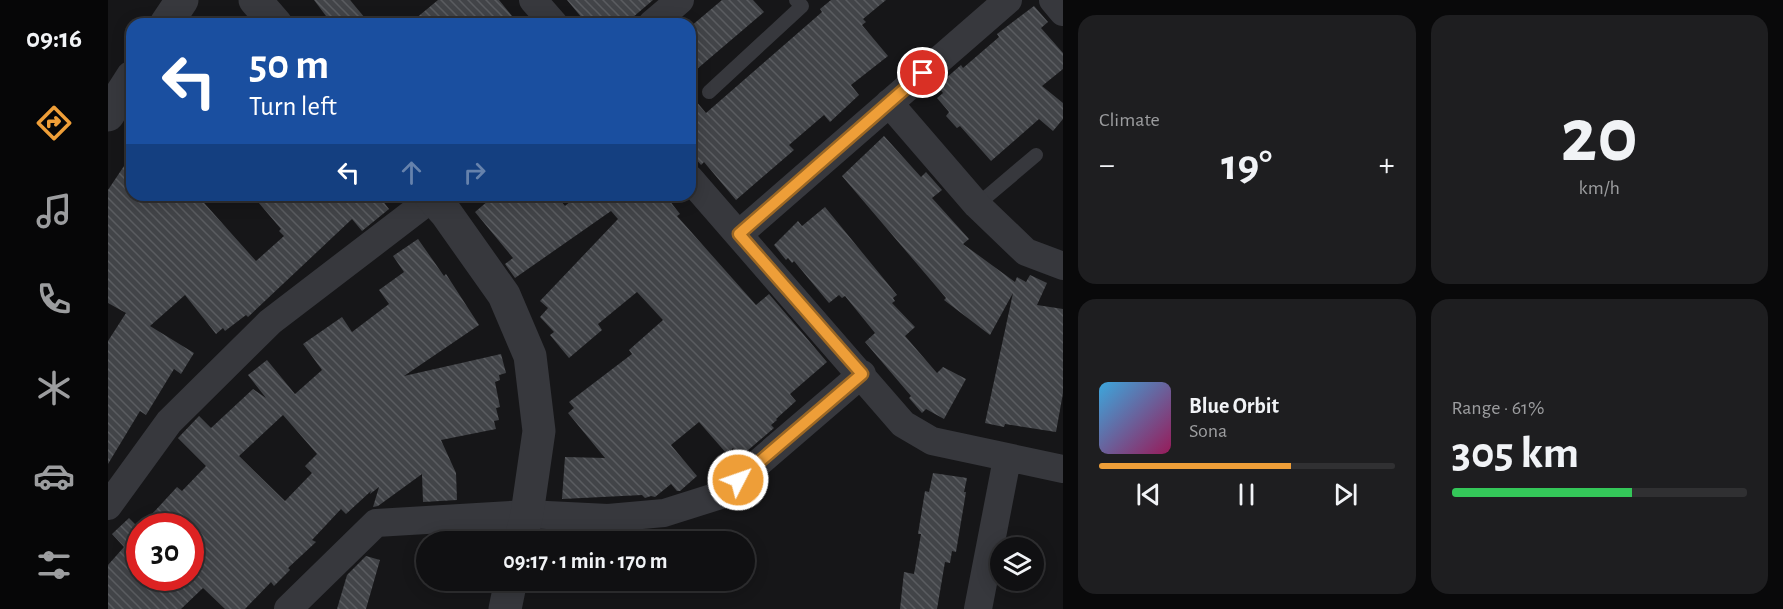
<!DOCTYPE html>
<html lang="en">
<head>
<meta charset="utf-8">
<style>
  :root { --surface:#101012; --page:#1e1e20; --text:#f1f3f6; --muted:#9c9d9f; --line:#303032; --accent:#ee9e38 }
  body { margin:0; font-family:"Alegreya Sans",sans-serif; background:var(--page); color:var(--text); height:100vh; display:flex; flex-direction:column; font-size:22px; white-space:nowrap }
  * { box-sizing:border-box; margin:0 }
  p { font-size:20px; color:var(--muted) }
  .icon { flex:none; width:33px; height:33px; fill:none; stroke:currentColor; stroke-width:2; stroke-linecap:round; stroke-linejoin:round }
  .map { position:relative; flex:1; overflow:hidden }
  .side { display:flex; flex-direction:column; gap:15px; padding:15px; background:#09090a; width:720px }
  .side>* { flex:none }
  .top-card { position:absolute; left:18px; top:18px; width:570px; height:183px; border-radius:18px; box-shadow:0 3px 15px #0003,0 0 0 2px var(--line); background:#1a4fa0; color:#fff; overflow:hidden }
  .tools { position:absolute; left:882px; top:537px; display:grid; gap:12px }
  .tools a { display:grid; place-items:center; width:54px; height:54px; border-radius:50%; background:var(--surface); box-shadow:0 3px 15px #0003,0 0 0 2px var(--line); font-size:30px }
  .speed { position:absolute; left:18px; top:513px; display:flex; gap:12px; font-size:30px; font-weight:700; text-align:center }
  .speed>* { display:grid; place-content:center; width:78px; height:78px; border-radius:50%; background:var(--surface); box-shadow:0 3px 15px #0003,0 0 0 2px var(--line); line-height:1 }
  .speed .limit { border:9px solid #d22; background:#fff; color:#111 }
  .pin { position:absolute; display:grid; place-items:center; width:51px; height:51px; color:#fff; margin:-26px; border:3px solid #fff; border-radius:50%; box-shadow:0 2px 6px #0007 }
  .me { position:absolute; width:66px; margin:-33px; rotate:49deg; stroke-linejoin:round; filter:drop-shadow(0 0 4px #0008) }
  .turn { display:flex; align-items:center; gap:21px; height:126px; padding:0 24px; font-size:27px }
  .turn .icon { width:78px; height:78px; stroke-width:2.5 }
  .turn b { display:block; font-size:42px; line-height:51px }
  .lanes { display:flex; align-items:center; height:57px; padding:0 24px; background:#0003; justify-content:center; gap:30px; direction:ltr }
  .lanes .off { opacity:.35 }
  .big { font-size:45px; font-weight:700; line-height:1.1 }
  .side .widget { flex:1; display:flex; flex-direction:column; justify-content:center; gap:9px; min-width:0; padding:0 21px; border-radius:18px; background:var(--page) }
  .side .dial { align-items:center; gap:0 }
  .dial b { font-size:78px; line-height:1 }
  .song { display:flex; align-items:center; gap:18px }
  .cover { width:72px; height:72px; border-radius:9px; background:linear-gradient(135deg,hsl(200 70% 55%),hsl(330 70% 35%)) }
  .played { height:6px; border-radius:3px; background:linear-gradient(90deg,var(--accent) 65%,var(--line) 65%) }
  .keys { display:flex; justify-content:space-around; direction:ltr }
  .heat { display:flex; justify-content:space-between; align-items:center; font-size:33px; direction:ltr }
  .charge { height:9px; border-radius:4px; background:linear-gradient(90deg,#34c759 61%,var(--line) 0) }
  .side .tiles { flex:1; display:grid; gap:15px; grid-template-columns:repeat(2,1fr) }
  .trip { position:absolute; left:308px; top:531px; width:339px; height:60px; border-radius:30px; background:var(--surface); box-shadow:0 3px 15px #0003,0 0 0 2px var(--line); font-weight:700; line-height:60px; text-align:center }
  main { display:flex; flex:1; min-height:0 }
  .dock { display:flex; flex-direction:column; width:108px; justify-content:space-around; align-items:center; background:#060607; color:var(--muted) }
  .dock .icon { width:42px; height:42px }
  .dock .on { color:var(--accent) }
  .dock b { font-size:27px; color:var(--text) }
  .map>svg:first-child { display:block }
  .building { fill:url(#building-back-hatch); fill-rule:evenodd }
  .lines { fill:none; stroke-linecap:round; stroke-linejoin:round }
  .service { stroke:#37383d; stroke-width:14 }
  .minor { stroke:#37383d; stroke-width:28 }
  .tertiary { stroke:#37383d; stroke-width:33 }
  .route-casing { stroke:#9b6724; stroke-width:15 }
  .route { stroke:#ee9e38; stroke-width:10 }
</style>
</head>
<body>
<main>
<nav class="dock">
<b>09:16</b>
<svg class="icon on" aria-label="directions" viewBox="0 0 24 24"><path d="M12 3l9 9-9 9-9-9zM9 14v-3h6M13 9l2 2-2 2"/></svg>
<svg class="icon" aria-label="music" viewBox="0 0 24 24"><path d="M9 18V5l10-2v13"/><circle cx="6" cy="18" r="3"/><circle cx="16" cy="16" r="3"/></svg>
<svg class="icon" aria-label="phone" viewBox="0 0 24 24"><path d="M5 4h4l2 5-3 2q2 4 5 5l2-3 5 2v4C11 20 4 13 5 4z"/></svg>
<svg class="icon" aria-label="climate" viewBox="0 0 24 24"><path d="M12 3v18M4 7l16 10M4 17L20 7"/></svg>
<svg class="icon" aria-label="car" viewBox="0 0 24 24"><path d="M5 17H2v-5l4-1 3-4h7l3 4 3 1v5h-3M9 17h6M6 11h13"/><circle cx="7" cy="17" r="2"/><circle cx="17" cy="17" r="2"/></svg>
<svg class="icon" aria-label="filters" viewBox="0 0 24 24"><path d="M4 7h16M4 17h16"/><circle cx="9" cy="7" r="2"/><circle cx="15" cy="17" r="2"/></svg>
</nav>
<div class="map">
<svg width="955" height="609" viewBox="0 0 955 609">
  <defs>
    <pattern id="building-back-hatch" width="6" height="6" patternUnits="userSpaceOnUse" patternTransform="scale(1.5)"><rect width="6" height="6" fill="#424448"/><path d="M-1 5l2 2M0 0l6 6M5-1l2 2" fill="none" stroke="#5a5c60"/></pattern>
  </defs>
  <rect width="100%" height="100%" fill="#161618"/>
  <!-- building -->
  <path class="building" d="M 206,0 L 242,0 L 262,24 L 224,24 Z
    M 330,0 L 391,0 L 404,16 L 394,24 L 301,24 Z
    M 459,0 L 545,0 L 517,24 L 479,24 Z
    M 614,0 L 645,0 L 656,12 L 582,75 L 582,27 Z
    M 723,0 L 778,0 L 755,19 L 758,22 L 754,25 L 780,56 L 743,85 L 751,95 L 722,122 L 716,115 L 681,145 L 686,150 L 628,200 L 596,162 L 593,165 L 582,152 L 582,94 L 598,113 L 714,12 L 712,9 Z
    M 926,6 L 940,22 L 933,28 L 955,53 L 955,69 L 934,86 L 955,103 L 955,119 L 945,131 L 931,119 L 883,161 L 852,126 L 849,128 L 838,116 L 841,112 L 829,98 L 835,93 L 829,86 L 853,65 L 855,68 L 891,37 L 889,34 Z
    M 776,136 L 813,177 L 818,172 L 834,190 L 824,198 L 861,239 L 855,244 L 907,282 L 909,277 L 918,282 L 922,275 L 939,283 L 929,305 L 955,309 L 955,393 L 948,432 L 897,424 L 896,427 L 877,423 L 905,293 L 882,335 L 836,300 L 838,298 L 734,176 Z
    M 24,154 L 24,195 L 89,195 L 148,261 L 176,236 L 171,231 L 173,229 L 144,195 L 270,195 L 281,209 L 254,231 L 244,219 L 140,317 L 138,315 L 117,331 L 115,328 L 108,334 L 77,295 L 42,326 L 86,353 L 73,374 L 66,369 L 38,415 L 32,411 L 0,464 L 0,341 L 18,313 L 0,303 L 0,190 Z
    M 387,195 L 447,195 L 457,206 L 464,200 L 467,203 L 476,195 L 557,195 L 572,214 L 569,216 L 648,305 L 661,294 L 719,362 L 682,394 L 688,401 L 668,419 L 669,420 L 663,425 L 666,428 L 632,457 L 625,448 L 619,454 L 591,422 L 563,445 L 589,476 L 572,491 L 569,491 L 563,484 L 547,497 L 543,496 L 537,498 L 534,495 L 454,499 L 457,457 L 497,458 L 460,413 L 466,408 L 461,402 L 524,354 L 521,350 L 555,320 L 529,292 L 490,324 L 494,330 L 461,358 L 442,335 L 446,332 L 432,317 L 440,308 L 432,301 L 510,219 L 503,211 L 407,278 L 397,264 L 405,258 L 367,212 Z
    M 717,207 L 789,295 L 785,298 L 787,301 L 784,303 L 807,327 L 797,336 L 829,373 L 835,367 L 858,379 L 836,419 L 818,409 L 814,413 L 801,398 L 803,396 L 757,342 L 767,333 L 737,296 L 734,298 L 731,295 L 721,303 L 686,261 L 684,263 L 680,258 L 678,260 L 666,245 L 690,221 L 694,226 Z
    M 310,239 L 336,276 L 338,274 L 371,325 L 296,376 L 393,354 L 398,373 L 391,375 L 392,380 L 387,382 L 392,407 L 388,408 L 391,420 L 386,421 L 388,429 L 333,440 L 348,473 L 349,500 L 315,502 L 314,474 L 270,506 L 265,507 L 271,487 L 262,494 L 263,491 L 238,514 L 233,509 L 204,540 L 208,542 L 180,568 L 182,570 L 166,586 L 163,582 L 137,609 L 117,609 L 95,588 L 73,609 L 0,609 L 0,565 L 16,547 L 4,534 L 21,518 L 32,529 L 32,578 L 82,578 L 82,526 L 33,526 L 69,487 L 74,491 L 98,466 L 70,438 L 71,437 L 91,416 L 103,428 L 145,389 L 158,398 L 140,375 L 159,360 L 187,394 L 214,370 L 195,344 L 234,317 L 244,332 L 281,304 L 271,290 L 296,272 L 285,256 ZM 175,415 L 209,454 L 197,466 L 204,473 L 177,501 L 131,456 Z
    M 825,473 L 859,478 L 856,492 L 858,492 L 848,552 L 844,551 L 842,563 L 837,562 L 829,609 L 792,609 L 796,572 L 806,574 L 813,534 L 810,534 L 817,491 L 821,492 Z
    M 258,556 L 272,560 L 258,609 L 229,609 L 239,575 Z"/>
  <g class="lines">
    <!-- service -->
    <path class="service" d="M 601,92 L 694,6 L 688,0
      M 869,205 L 928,155"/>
    <!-- minor -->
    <path class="minor" d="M 425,0 L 446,24
      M 945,0 L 955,12
      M 544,24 L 572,0
      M 781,103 L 869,205 L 918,252 L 955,266
      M 582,179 L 795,424 L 824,441 L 955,469
      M 631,234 L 900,0
      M 0,506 L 61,422 L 162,322 L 328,195
      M 180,609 L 268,523 L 419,514 L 500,518 L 556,513 L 613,495 L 754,374
      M 870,609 L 899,459"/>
    <!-- tertiary -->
    <path class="tertiary" d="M 147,0 L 168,24
      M 58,24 L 74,0
      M 0,115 L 24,77
      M 322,195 L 338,213 L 396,295 L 422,356 L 431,431 L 419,514 L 412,542
      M 397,609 L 403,580"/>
  </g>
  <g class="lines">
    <defs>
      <path id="route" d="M 630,480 L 754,374 L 631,234 L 815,73"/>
    </defs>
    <!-- route casing -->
    <use href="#route" class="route-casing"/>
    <!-- route -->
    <use href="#route" class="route"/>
  </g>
</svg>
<div class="tools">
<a><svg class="icon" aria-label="layers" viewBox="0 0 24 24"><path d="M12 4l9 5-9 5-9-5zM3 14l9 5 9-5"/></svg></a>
</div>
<div class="speed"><div class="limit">30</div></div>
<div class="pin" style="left:815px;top:73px;background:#d93025"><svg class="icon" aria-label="arrive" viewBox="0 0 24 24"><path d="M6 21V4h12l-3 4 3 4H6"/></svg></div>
<svg class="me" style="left:630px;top:480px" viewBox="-20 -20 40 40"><circle r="17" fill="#ee9e38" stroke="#fff" stroke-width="3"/><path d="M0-11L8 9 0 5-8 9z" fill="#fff"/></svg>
<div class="trip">09:17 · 1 min · 170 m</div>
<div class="top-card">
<div class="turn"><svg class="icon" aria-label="left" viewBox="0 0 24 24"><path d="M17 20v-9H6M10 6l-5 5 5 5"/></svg><div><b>50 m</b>Turn left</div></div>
<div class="lanes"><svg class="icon" aria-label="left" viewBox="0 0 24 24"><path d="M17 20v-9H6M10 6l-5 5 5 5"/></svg><svg class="icon off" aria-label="ahead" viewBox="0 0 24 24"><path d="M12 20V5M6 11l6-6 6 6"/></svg><svg class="icon off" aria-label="right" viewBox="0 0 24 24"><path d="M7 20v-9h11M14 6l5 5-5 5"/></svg></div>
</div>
</div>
<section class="side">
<div class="tiles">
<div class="widget"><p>Climate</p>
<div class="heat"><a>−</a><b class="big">19°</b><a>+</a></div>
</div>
<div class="widget dial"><b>20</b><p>km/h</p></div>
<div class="widget">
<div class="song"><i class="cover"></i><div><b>Blue Orbit</b><p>Sona</p></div></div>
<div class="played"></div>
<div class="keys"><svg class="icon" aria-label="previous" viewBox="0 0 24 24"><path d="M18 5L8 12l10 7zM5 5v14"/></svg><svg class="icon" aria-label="pause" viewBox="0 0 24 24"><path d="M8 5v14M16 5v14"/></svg><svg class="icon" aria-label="next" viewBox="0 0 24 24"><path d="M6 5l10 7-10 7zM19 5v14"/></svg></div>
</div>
<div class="widget"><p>Range · 61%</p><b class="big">305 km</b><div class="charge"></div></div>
</div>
</section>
</main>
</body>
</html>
